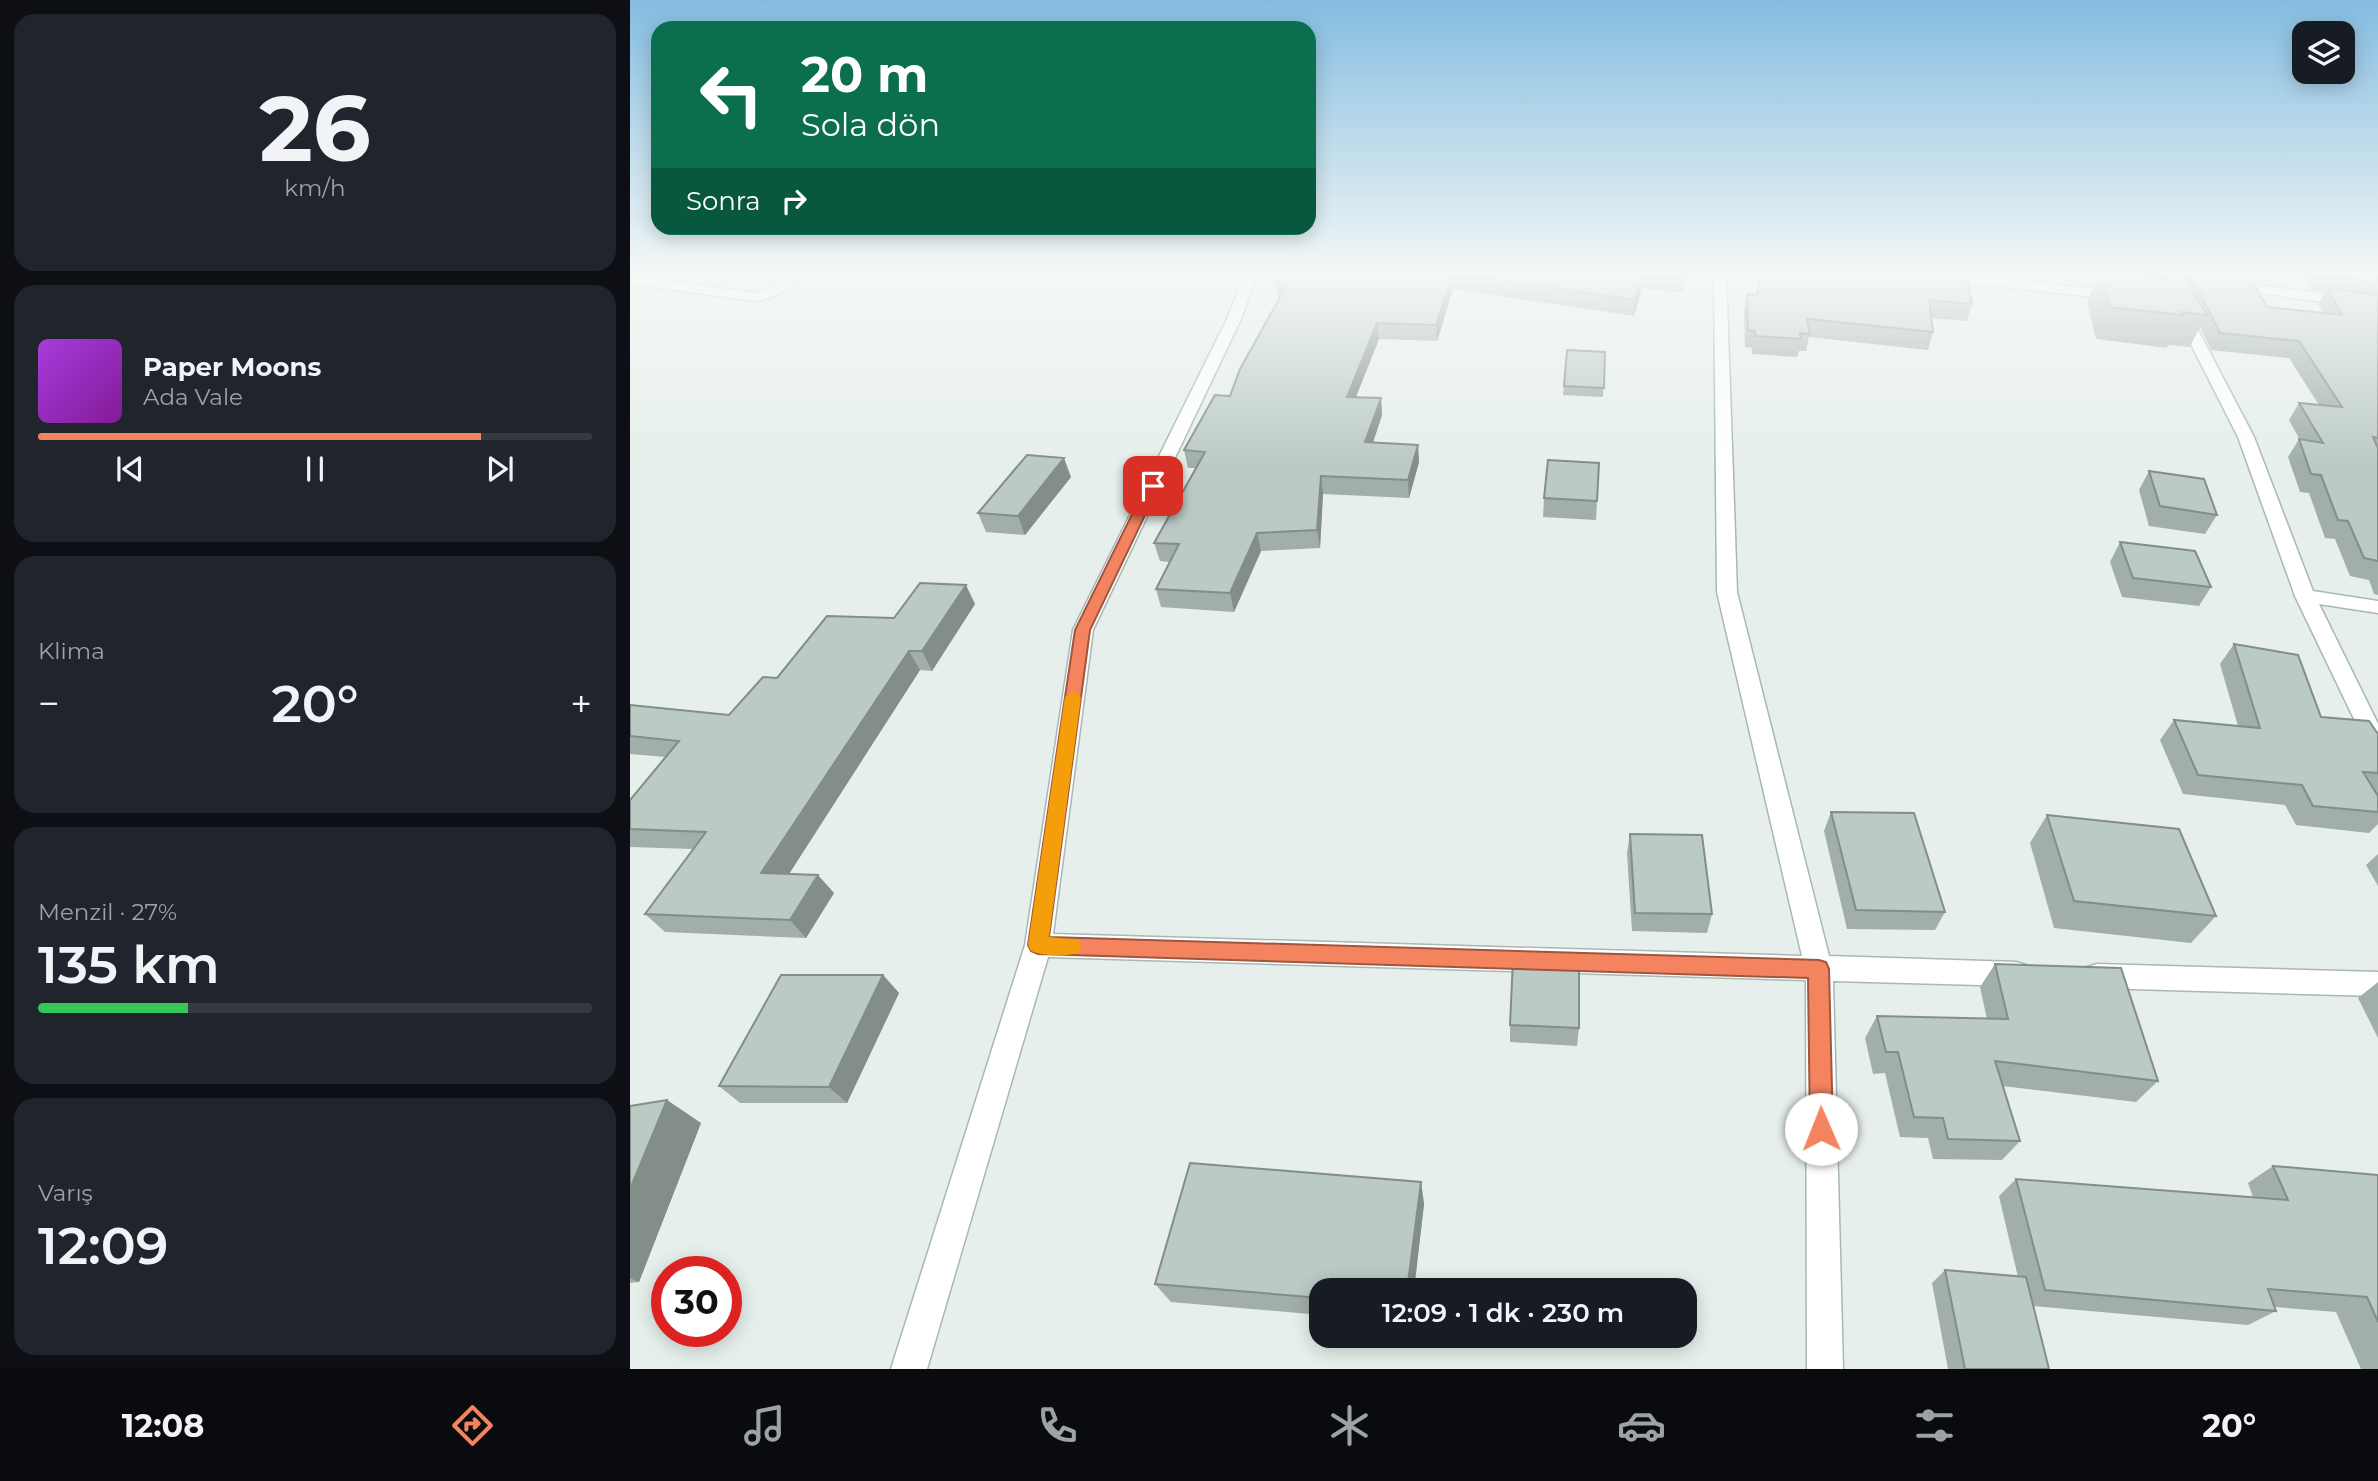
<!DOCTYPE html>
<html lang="tr">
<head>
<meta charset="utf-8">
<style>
  :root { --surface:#171b24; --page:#20242c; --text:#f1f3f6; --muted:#9ea1a6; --line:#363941; --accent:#f4845f }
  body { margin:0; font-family:Montserrat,sans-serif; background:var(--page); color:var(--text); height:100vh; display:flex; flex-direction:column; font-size:26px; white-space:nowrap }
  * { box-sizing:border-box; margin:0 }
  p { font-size:23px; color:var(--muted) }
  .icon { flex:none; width:38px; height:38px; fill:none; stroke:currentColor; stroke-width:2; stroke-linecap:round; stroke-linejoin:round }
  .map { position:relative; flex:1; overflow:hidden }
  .drawer { display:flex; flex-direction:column; gap:14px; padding:14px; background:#0d0f14; width:630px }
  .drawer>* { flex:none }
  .banner { position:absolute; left:21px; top:21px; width:665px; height:214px; border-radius:21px; box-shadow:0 4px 18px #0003; background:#0b6e4f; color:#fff; overflow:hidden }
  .fabs { position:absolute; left:1662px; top:21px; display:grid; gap:14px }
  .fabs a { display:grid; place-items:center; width:63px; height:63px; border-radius:14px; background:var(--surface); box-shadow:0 4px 18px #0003; font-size:35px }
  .speed { position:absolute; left:21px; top:1256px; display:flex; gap:14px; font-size:35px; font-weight:700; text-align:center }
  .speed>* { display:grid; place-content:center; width:91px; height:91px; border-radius:50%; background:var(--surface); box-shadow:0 4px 18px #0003; line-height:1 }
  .speed .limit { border:10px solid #d22; background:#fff; color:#111 }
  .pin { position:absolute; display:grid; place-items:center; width:60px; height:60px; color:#fff; margin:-30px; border-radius:14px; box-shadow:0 4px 10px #0006 }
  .me { position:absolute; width:77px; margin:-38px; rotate:359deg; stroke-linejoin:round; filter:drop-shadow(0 0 5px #0008) }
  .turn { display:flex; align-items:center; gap:24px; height:147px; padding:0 35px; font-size:32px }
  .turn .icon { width:91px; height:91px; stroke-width:2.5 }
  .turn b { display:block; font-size:49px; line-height:60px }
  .then { display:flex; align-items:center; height:66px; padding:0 35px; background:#0003; gap:14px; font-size:26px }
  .big { font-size:52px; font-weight:600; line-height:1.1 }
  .drawer .widget { flex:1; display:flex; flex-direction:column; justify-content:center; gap:10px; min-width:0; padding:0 24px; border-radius:21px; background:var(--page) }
  .drawer .dial { align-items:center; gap:0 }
  .dial b { font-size:91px; line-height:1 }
  .song { display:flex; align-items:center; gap:21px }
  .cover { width:84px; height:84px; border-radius:10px; background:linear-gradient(135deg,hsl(280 70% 55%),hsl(290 70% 35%)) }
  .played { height:7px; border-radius:4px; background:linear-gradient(90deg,var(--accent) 80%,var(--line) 80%) }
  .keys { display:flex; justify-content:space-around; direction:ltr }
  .heat { display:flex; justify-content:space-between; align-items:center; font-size:38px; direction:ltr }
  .charge { height:10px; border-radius:5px; background:linear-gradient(90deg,#34c759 27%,var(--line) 0) }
  .trip { position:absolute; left:679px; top:1278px; width:388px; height:70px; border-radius:21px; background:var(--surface); box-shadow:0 4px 18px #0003; font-weight:600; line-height:70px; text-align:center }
  .tabs { display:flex; height:112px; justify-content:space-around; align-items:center; background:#090b0e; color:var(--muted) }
  .tabs .icon { width:49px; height:49px }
  .tabs .active { color:var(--accent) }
  .tabs b { font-size:32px; color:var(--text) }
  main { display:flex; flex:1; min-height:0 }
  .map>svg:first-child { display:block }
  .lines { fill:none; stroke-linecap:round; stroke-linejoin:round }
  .minor-casing { stroke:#a8b8b2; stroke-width:3 }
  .minor { fill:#fff; fill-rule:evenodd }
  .wall { fill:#a1aea9 }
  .shaded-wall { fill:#838d89 }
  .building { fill:#bbcac4; stroke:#838d89; stroke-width:2 }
  .route { fill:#f4845f; stroke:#9f563e; stroke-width:2 }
  .slow { fill:#f59e0b }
</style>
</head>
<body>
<main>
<section class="drawer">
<div class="widget dial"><b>26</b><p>km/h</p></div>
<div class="widget">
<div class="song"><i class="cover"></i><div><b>Paper Moons</b><p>Ada Vale</p></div></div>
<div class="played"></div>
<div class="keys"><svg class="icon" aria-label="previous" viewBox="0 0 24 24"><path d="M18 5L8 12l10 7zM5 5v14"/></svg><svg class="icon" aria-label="pause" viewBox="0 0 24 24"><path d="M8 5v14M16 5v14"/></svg><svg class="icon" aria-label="next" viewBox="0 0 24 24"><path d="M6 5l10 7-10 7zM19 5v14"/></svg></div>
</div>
<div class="widget"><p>Klima</p>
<div class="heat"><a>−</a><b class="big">20°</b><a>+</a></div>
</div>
<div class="widget"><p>Menzil · 27%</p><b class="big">135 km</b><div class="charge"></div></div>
<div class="widget"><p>Varış</p><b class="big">12:09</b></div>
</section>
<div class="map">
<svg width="1748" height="1369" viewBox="0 0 1748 1369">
  <rect width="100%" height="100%" fill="#e6efeb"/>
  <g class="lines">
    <defs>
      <path id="minor" d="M 166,272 L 181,272 L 148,295 L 127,301 L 0,284 L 0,276 L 126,293 L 138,289 Z
        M 616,272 L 628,272 L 611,319 L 463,630 L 423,934 L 1172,956 L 1087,592 L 1084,272 L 1096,272 L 1107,592 L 1199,956 L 1386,962 L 1396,965 L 1399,974 L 1396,983 L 1386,986 L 1203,981 L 1213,1369 L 1177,1369 L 1176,980 L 418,957 L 297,1369 L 261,1369 L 395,945 L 443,630 L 597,319 Z
        M 1270,272 L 1313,272 L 1490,292 L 1496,296 L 1490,300 L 1276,276 Z
        M 1529,272 L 1541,272 L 1554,303 L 1624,437 L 1683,591 L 1748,601 L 1748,613 L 1689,604 L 1748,724 L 1748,754 L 1740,752 L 1737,746 L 1665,596 L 1608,437 L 1540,303 Z
        M 1601,281 L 1748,302 L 1748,310 L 1596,288 L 1595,285 Z
        M 1467,964 L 1748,972 L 1748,996 L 1467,988 L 1457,985 L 1453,976 L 1457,967 Z"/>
    </defs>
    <!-- minor casing -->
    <use href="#minor" class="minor-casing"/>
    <!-- minor -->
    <use href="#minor" class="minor"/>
  </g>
  <!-- wall -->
  <path class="wall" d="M 652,272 L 1058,272 L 1052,293 L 1012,288 L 1004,316 L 823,289 L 807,341 L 749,339 L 726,397 L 751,398 L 752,415 L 743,443 L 788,445 L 789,462 L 779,498 L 693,494 L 690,548 L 631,551 L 604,612 L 531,607 L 526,589 L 540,562 L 530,561 L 524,543 L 566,468 L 558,468 L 554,450 L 600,396 L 650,298 L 648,298 L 645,283 Z
    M 1130,272 L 1342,304 L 1337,321 L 1301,318 L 1303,332 L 1298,350 L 1179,337 L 1176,351 L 1169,351 L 1167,357 L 1122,354 L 1122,348 L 1115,347 L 1114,310 L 1117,294 L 1126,295 Z
    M 1470,272 L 1511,276 L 1509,272 L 1540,272 L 1541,275 L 1553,277 L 1554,272 L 1609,272 L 1607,276 L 1637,307 L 1693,313 L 1688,304 L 1695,292 L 1680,290 L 1672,272 L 1748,272 L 1748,595 L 1744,594 L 1739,580 L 1720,576 L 1705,539 L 1695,538 L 1679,493 L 1670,492 L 1658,457 L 1669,439 L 1670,440 L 1659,420 L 1669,403 L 1689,405 L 1659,358 L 1581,350 L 1570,327 L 1560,347 L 1538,345 L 1537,348 L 1466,339 L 1457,303 Z
    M 937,350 L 975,352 L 973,397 L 933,395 Z
    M 969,463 L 966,520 L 913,517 L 914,498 Z
    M 1519,471 L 1587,515 L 1575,534 L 1519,526 L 1509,490 Z
    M 441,477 L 395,535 L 356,532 L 348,513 Z
    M 1490,542 L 1581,587 L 1569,606 L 1492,597 L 1480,562 Z
    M 345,604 L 302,671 L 290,670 L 159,874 L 204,893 L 176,938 L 35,932 L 15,914 L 63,849 L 0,847 L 0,800 L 36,757 L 0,754 L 0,736 L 99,715 L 147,678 L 264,618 Z
    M 1604,644 L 1691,717 L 1748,734 L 1748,794 L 1747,794 L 1748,796 L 1748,824 L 1739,833 L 1666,825 L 1655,805 L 1553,794 L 1530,740 L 1544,720 L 1608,726 L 1590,664 Z
    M 1201,812 L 1315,912 L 1305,930 L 1217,929 L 1194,831 Z
    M 1417,815 L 1586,916 L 1561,943 L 1424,928 L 1400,843 Z
    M 1000,834 L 1082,914 L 1077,933 L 1002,931 L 997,853 Z
    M 1748,854 L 1748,886 L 1736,865 Z
    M 1365,964 L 1528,1081 L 1506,1102 L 1372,1086 L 1390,1141 L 1372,1160 L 1303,1159 L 1298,1138 L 1270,1137 L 1255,1073 L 1243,1074 L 1235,1038 L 1247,1016 L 1357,1019 L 1350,987 Z
    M 253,975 L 269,993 L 217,1103 L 110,1103 L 89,1086 Z
    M 1748,982 L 1748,1038 L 1728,998 Z
    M 880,1025 L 949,1028 L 947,1046 L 880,1042 Z
    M 0,1106 L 71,1123 L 9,1282 L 0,1283 Z
    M 1643,1166 L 1748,1175 L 1748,1369 L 1731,1369 L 1706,1312 L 1645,1307 L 1646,1311 L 1618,1325 L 1403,1306 L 1419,1369 L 1318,1369 L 1302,1283 L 1315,1270 L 1388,1277 L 1369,1196 L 1386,1179 L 1623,1197 L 1618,1183 Z
    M 791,1182 L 794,1204 L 784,1290 L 691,1290 L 691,1315 L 541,1302 L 525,1284 Z"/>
  <!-- shaded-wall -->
  <path class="shaded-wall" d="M 1056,272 L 1058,272 L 1052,293 L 1054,277 Z
    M 823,273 L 823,289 L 807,341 L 806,325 Z
    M 1014,273 L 1012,288 L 1004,316 L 1005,300 Z
    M 747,323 L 749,339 L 719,414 L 717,397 Z
    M 751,398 L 752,415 L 737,460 L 735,442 Z
    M 788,445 L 789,462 L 779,498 L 778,480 Z
    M 434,458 L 441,477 L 395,535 L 388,516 Z
    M 691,476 L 693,494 L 690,548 L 687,530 Z
    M 627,533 L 631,551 L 604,612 L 600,593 Z
    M 336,585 L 345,604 L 302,671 L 292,651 Z
    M 279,651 L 290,670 L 148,891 L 131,873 Z
    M 188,875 L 204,893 L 176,938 L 160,920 Z
    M 253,975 L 269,993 L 217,1103 L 199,1087 Z
    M 37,1100 L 71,1123 L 9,1282 L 0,1278 L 0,1189 Z
    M 791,1182 L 794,1204 L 784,1290 L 777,1290 Z"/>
  <!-- building -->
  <path class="building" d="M 652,272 L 1056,272 L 1054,277 L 1014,273 L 1005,300 L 823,273 L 806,325 L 747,323 L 717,397 L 751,398 L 735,442 L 788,445 L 778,480 L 691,476 L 687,530 L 627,533 L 600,593 L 526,589 L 549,544 L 524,543 L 575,452 L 554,450 L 585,395 L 600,396 L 610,369 L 658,283 L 645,283 Z
    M 1130,272 L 1336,272 L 1342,304 L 1299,300 L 1303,332 L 1177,319 L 1180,334 L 1170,333 L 1171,339 L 1125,336 L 1125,331 L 1118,330 L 1117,294 L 1127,295 Z
    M 1470,272 L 1539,279 L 1537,275 L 1555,277 L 1577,315 L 1551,312 L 1553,315 L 1480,307 Z
    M 1523,272 L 1540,272 L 1541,275 L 1537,275 L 1535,278 L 1524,277 Z
    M 1559,272 L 1583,272 L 1621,278 L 1637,307 L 1712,315 L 1697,288 L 1748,295 L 1748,438 L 1743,437 L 1748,448 L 1748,561 L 1734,558 L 1718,521 L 1708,520 L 1691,475 L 1681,474 L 1669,439 L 1693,443 L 1669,403 L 1712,407 L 1669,341 L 1590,333 Z
    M 1689,272 L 1748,272 L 1748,283 L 1689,274 Z
    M 937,350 L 975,352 L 974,388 L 934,386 Z
    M 397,455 L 434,458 L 388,516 L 348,513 Z
    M 918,460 L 969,463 L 967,501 L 914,498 Z
    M 1519,471 L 1574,479 L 1587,515 L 1530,506 Z
    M 1490,542 L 1565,551 L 1581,587 L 1503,578 Z
    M 290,583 L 336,585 L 292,651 L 279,651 L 131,873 L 188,875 L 160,920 L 15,914 L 76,832 L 0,829 L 0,800 L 49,741 L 0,736 L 0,705 L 99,715 L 133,677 L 147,678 L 197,616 L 264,618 Z
    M 1604,644 L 1668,655 L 1691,717 L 1739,721 L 1748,734 L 1748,773 L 1733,772 L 1748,796 L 1748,812 L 1683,806 L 1672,785 L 1568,775 L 1544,720 L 1630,728 Z
    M 1201,812 L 1284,813 L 1315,912 L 1226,910 Z
    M 1417,815 L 1549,829 L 1586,916 L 1444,901 Z
    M 1000,834 L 1072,835 L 1082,914 L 1005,913 Z
    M 883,960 L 949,963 L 949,1028 L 880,1025 Z
    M 1365,964 L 1491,968 L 1528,1081 L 1365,1061 L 1390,1141 L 1318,1139 L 1313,1118 L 1284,1117 L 1268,1052 L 1256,1052 L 1247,1016 L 1378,1019 Z
    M 151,975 L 253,975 L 199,1087 L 89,1086 Z
    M 37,1100 L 0,1189 L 0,1106 Z
    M 560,1163 L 791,1182 L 777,1290 L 691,1290 L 691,1298 L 525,1284 Z
    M 1643,1166 L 1748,1175 L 1748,1322 L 1737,1297 L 1638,1289 L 1646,1311 L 1415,1290 L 1386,1179 L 1658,1200 Z
    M 1315,1270 L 1396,1277 L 1419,1369 L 1335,1369 Z"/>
  <!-- sky -->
  <linearGradient id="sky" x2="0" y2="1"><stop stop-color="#84bce0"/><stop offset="0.59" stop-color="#f4f8f6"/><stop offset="1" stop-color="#f4f8f6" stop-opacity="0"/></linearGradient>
  <rect width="1748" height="464" fill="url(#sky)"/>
  <!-- route -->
  <path class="route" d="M 523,482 L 529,486 L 460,630 L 419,937 L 1189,960 L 1196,962 L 1199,969 L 1203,1129 L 1199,1137 L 1191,1140 L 1183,1137 L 1180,1129 L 1178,978 L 408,954 L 401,951 L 398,945 L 445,630 L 516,486 Z"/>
  <!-- slow -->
  <path class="slow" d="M 443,691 L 451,697 L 419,937 L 448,940 L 451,946 L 448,953 C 435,957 414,956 401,951 L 398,945 L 435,697 Z"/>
</svg>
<div class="fabs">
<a><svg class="icon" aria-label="layers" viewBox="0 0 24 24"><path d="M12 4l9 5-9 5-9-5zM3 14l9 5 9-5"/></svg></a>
</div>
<div class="speed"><div class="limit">30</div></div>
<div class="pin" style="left:523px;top:486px;background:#d93025"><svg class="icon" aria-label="arrive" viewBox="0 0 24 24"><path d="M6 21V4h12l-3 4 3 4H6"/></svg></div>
<svg class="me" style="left:1191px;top:1129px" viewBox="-20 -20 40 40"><circle r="19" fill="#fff"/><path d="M0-13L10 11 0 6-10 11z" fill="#f4845f"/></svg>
<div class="trip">12:09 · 1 dk · 230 m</div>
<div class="banner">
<div class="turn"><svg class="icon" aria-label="left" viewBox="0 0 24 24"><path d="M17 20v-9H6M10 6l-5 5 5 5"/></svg><div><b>20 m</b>Sola dön</div></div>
<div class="then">Sonra<svg class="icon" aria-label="right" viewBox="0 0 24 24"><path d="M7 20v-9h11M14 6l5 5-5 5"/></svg></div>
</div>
</div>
</main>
<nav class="tabs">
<b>12:08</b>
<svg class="icon active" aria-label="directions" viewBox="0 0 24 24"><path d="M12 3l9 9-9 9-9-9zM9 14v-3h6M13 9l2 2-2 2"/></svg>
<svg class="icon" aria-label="music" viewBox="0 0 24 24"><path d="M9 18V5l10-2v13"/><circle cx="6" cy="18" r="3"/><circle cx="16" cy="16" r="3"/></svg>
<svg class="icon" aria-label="phone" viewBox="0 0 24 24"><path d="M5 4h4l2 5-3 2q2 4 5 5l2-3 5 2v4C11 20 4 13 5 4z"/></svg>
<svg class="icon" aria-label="climate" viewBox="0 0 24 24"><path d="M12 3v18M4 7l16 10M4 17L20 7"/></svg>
<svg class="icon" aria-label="car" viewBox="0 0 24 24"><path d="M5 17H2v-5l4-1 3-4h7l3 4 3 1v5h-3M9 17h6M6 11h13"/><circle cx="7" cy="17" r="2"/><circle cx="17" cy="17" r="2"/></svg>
<svg class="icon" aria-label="filters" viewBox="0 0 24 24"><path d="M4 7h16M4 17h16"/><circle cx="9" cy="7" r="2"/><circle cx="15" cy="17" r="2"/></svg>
<b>20°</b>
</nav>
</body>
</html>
